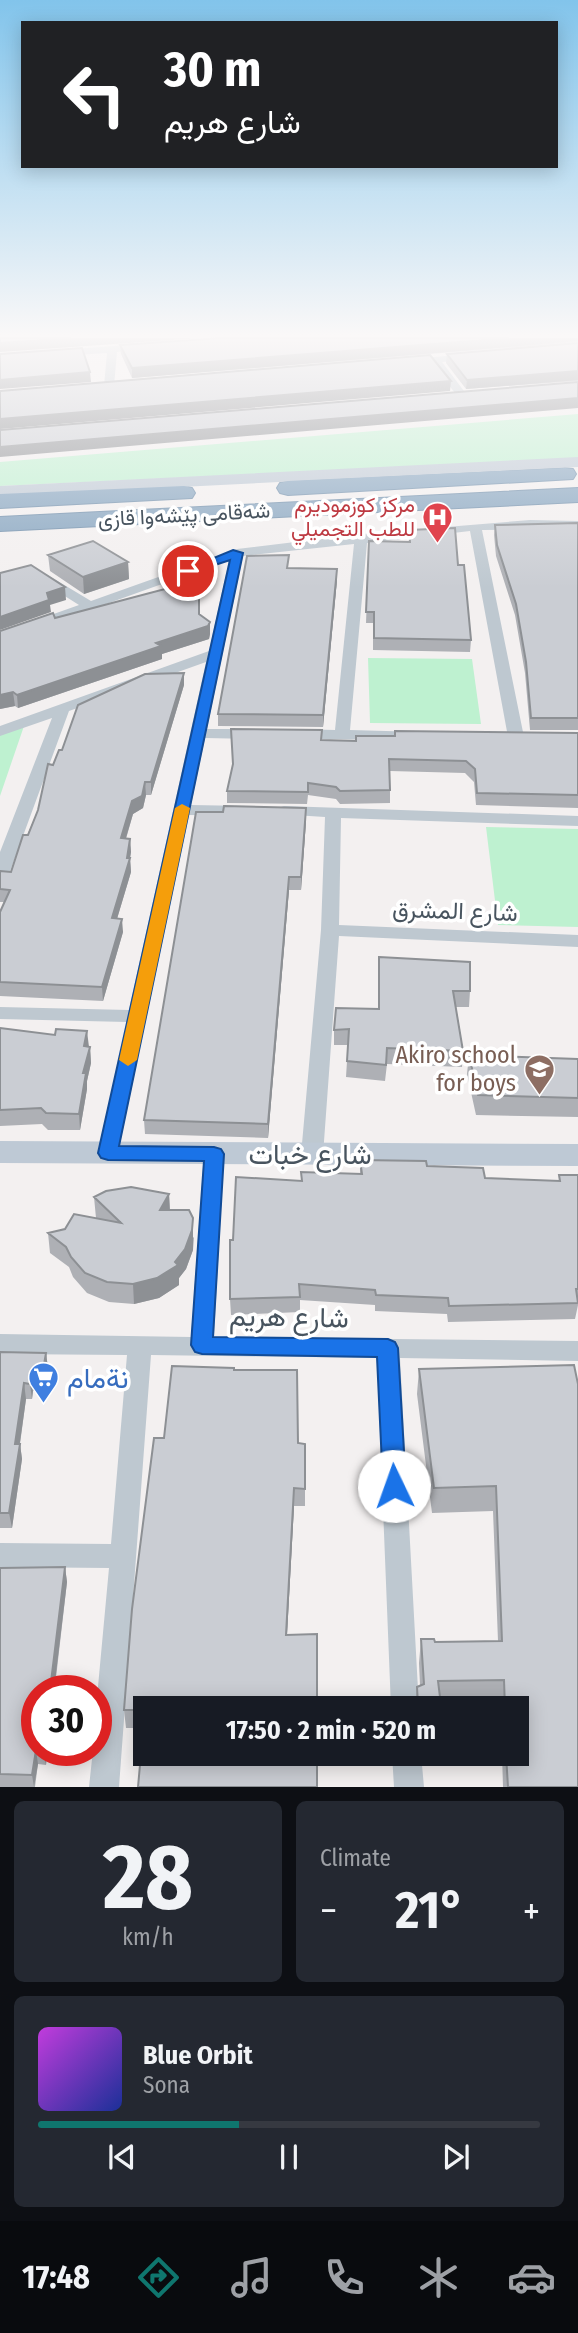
<!DOCTYPE html>
<html lang="en">
<head>
<meta charset="utf-8">
<style>
  :root { --surface:#171b24; --page:#242831; --text:#f1f3f6; --muted:#9ea1a6; --line:#363941; --accent:#0f766e }
  body { margin:0; font-family:"Fira Sans Condensed",Vazirmatn,sans-serif; background:var(--page); color:var(--text); height:100vh; display:flex; flex-direction:column; font-size:26px; white-space:nowrap }
  * { box-sizing:border-box; margin:0 }
  p { font-size:23px; color:var(--muted) }
  .icon { flex:none; width:38px; height:38px; fill:none; stroke:currentColor; stroke-width:2; stroke-linecap:round; stroke-linejoin:round }
  .map { position:relative; height:1787px; overflow:hidden }
  .panel { display:flex; flex-direction:column; gap:14px; padding:14px; background:#0d0f14; flex:1 }
  .panel>* { flex:none }
  .banner { position:absolute; left:21px; top:21px; width:537px; height:147px; border-radius:0px; box-shadow:0 4px 18px #0003; background:#202124; color:#fff; overflow:hidden }
  .speed { position:absolute; left:21px; top:1675px; display:flex; gap:14px; font-size:35px; font-weight:700; text-align:center }
  .speed>* { display:grid; place-content:center; width:91px; height:91px; border-radius:50%; background:var(--surface); box-shadow:0 4px 18px #0003; line-height:1 }
  .speed .limit { border:10px solid #d22; background:#fff; color:#111 }
  .pin { position:absolute; display:grid; place-items:center; width:60px; height:60px; color:#fff; margin:-30px; border:4px solid #fff; border-radius:50%; box-shadow:0 2px 7px #0007 }
  .me { position:absolute; width:77px; margin:-38px; rotate:357deg; stroke-linejoin:round; filter:drop-shadow(0 0 5px #0008) }
  .turn { display:flex; align-items:center; gap:24px; height:147px; padding:0 28px; font-size:32px }
  .turn .icon { width:91px; height:91px; stroke-width:2.5 }
  .turn b { display:block; font-size:49px; line-height:60px }
  .big { font-size:52px; font-weight:700; line-height:1.1 }
  .panel .card { flex:1; display:flex; flex-direction:column; justify-content:center; gap:10px; min-width:0; padding:0 24px; border-radius:10px; background:var(--page) }
  .panel .dial { align-items:center; gap:0 }
  .dial b { font-size:91px; line-height:1 }
  .song { display:flex; align-items:center; gap:21px }
  .cover { width:84px; height:84px; border-radius:10px; background:linear-gradient(135deg,hsl(290 70% 55%),hsl(230 70% 35%)) }
  .played { height:7px; border-radius:4px; background:linear-gradient(90deg,var(--accent) 40%,var(--line) 40%) }
  .keys { display:flex; justify-content:space-around; direction:ltr }
  .heat { display:flex; justify-content:space-between; align-items:center; font-size:38px; direction:ltr }
  .panel .tiles { flex:1; display:grid; gap:14px; grid-template-columns:1fr 1fr }
  .card:last-child { grid-column:span 2 }
  .trip { position:absolute; left:133px; top:1696px; width:396px; height:70px; border-radius:0px; background:var(--surface); box-shadow:0 4px 18px #0003; font-weight:700; line-height:70px; text-align:center }
  .tabs { display:flex; height:112px; justify-content:space-around; align-items:center; background:#090b0e; color:var(--muted) }
  .tabs .icon { width:49px; height:49px }
  .tabs .current { color:var(--accent) }
  .tabs b { font-size:32px; color:var(--text) }
  .map>svg:first-child { display:block }
  .green { fill:#bef1d0 }
  .lines { fill:none; stroke-linecap:round; stroke-linejoin:round }
  .highway-casing { stroke:#7290ac; stroke-width:2 }
  .street { fill:#bec8d0; fill-rule:evenodd }
  .secondary { fill:#bec9d5; fill-rule:evenodd }
  .highway { fill:#87a5c0; fill-rule:evenodd }
  .wall { fill:#aeb0b5 }
  .shaded-wall { fill:#8d9094 }
  .building { fill:#cacdd3; stroke:#8d9094; stroke-width:2 }
  .route { fill:#1a73e8; stroke:#114b97; stroke-width:2 }
  .slow { fill:#f59e0b }
  .labels { text-anchor:middle; dominant-baseline:central; stroke-width:7; stroke-linejoin:round; paint-order:stroke }
  .far-health-label { font-size:21px; fill:#be3a42; stroke:#fff; text-anchor:end }
  .far-street-label { font-size:21px; fill:#48545f; stroke:#fff }
  .street-label { font-size:24px; fill:#48545f; stroke:#fff }
  .education-label { font-size:24px; fill:#785e54; stroke:#fff; text-anchor:end }
  .near-street-label { font-size:28px; fill:#48545f; stroke:#fff }
  .near-shop-label { font-size:28px; fill:#366cbe; stroke:#fff; text-anchor:start }
</style>
</head>
<body>
<div class="map">
<svg width="578" height="1787" viewBox="0 0 578 1787">
  <rect width="100%" height="100%" fill="#f3f0f0"/>
  <!-- green -->
  <path class="green" d="M 578,414 L 578,459 L 0,486 L 0,462 Z
    M 368,658 L 472,659 L 481,724 L 370,723 Z
    M 24,726 L 0,796 L 0,735 Z
    M 486,827 L 578,829 L 578,927 L 498,925 Z"/>
  <g class="lines">
    <defs>
      <path id="highway" d="M 565,468 L 573,469 L 576,474 L 573,479 L 288,495 L 280,493 L 277,488 L 280,483 L 288,481 Z
        M 184,486 L 192,488 L 195,493 L 192,498 L 0,508 L 0,494 Z
        M 578,488 L 578,502 L 0,531 L 0,517 Z"/>
    </defs>
    <!-- highway casing -->
    <use href="#highway" class="highway-casing"/>
    <!-- street -->
    <path class="street" d="M 143,344 L 147,345 L 147,349 L 117,352 L 114,386 L 109,389 L 104,386 L 107,353 L 59,356 L 54,353 L 59,350 Z
      M 470,354 L 474,355 L 474,359 L 442,362 L 467,395 L 462,398 L 458,397 L 432,363 L 411,365 L 406,362 L 411,359 Z
      M 530,520 L 578,521 L 578,529 L 482,530 L 524,737 L 516,742 L 508,737 L 470,531 L 367,543 L 350,730 L 422,732 L 425,735 L 422,738 L 417,740 L 298,739 L 290,734 L 298,729 L 335,730 L 354,544 L 243,556 L 207,729 L 253,729 L 261,734 L 253,739 L 205,738 L 191,805 L 246,806 L 254,811 L 246,816 L 189,815 L 118,1153 L 115,1158 L 108,1161 L 101,1158 L 98,1153 L 127,1022 L 0,1019 L 0,1007 L 129,1010 L 206,662 L 69,711 L 9,874 L 0,879 L 0,852 L 52,718 L 0,736 L 0,726 L 209,651 L 229,560 L 0,642 L 0,633 L 79,605 L 41,581 L 39,578 L 46,574 L 91,601 L 237,549 L 361,534 Z
      M 284,806 L 578,816 L 578,826 L 341,818 L 339,925 L 578,935 L 578,947 L 339,936 L 323,1155 L 319,1160 L 312,1163 L 305,1160 L 301,1155 L 321,930 L 325,817 L 278,814 L 276,811 L 278,808 Z
      M 214,1146 L 221,1149 L 224,1154 L 214,1337 L 578,1341 L 578,1361 L 400,1358 L 419,1708 L 391,1708 L 377,1358 L 151,1355 L 119,1787 L 89,1787 L 93,1750 L 96,1750 L 96,1708 L 109,1568 L 0,1567 L 0,1543 L 111,1544 L 127,1355 L 0,1354 L 0,1334 L 191,1337 L 204,1154 L 207,1149 Z
      M 392,1754 L 421,1754 L 424,1787 L 394,1787 Z"/>
    <!-- secondary -->
    <path class="secondary" d="M 578,457 L 578,467 L 0,496 L 0,486 Z
      M 0,1141 L 578,1144 L 578,1166 L 0,1163 Z"/>
    <!-- highway -->
    <use href="#highway" class="highway"/>
  </g>
  <!-- wall -->
  <path class="wall" d="M 578,338 L 578,342 L 132,378 L 121,354 L 120,345 Z
    M 578,343 L 578,381 L 466,389 L 446,363 L 447,354 Z
    M 578,523 L 578,730 L 530,730 L 525,673 L 515,615 L 496,556 L 494,535 L 495,525 Z
    M 409,530 L 458,565 L 471,640 L 470,652 L 373,650 L 373,623 L 366,623 L 369,541 L 409,542 Z
    M 48,555 L 128,562 L 129,579 L 84,594 L 50,571 Z
    M 288,568 L 337,580 L 323,727 L 218,726 L 218,714 Z
    M 199,615 L 210,622 L 210,634 L 209,639 L 162,654 L 162,659 L 18,708 L 15,706 L 0,709 L 55,618 Z
    M 184,673 L 184,685 L 151,795 L 146,795 L 143,808 L 133,814 L 126,839 L 130,839 L 131,852 L 130,858 L 131,872 L 117,919 L 123,932 L 103,1001 L 0,996 L 0,912 L 4,902 L 0,902 L 0,871 L 11,872 L 38,810 L 53,765 L 62,750 Z
    M 578,733 L 578,808 L 476,805 L 474,782 L 465,773 L 390,771 L 390,803 L 340,804 L 336,799 L 308,795 L 307,804 L 227,803 L 227,791 L 322,740 L 356,741 L 395,736 Z
    M 306,821 L 301,890 L 289,890 L 268,1138 L 145,1134 L 144,1120 Z
    M 379,957 L 470,991 L 469,1007 L 456,1007 L 463,1051 L 462,1067 L 387,1064 L 385,1081 L 346,1077 L 348,1045 L 334,1045 L 334,1030 L 379,1009 Z
    M 0,1028 L 90,1047 L 91,1063 L 87,1081 L 87,1089 L 80,1130 L 48,1130 L 42,1124 L 0,1126 Z
    M 469,1055 L 578,1059 L 578,1117 L 476,1115 L 467,1074 Z
    M 360,1160 L 427,1166 L 485,1178 L 559,1181 L 559,1175 L 578,1175 L 578,1305 L 575,1319 L 448,1322 L 447,1314 L 375,1311 L 375,1305 L 300,1300 L 300,1312 L 231,1315 L 230,1299 L 233,1240 L 301,1181 L 301,1172 L 360,1174 Z
    M 169,1194 L 170,1210 L 194,1238 L 193,1250 L 186,1269 L 179,1278 L 179,1285 L 159,1298 L 134,1304 L 109,1302 L 87,1293 L 73,1277 L 69,1267 L 50,1253 L 48,1233 L 65,1229 L 97,1219 L 96,1218 L 94,1197 Z
    M 0,1352 L 46,1353 L 48,1368 L 44,1391 L 33,1391 L 32,1399 L 26,1399 L 20,1444 L 22,1459 L 12,1528 L 0,1528 Z
    M 574,1365 L 578,1787 L 503,1787 L 502,1754 L 516,1754 L 516,1708 L 500,1708 L 500,1704 L 441,1705 L 441,1708 L 415,1708 L 417,1687 L 420,1685 L 419,1663 L 421,1639 L 435,1642 L 498,1641 L 493,1511 L 432,1513 L 417,1394 L 419,1369 Z
    M 234,1370 L 298,1443 L 305,1444 L 305,1506 L 294,1506 L 287,1635 L 143,1728 L 126,1728 L 124,1710 L 164,1438 Z
    M 65,1567 L 67,1582 L 46,1765 L 38,1764 L 35,1787 L 0,1787 L 0,1568 Z"/>
  <!-- shaded-wall -->
  <path class="shaded-wall" d="M 71,338 L 200,338 L 0,352 L 0,343 Z
    M 509,338 L 578,338 L 578,341 L 132,378 L 132,368 Z
    M 578,371 L 578,380 L 466,389 L 467,380 Z
    M 90,372 L 91,382 L 0,389 L 0,380 Z
    M 451,381 L 450,391 L 0,429 L 0,419 Z
    M 578,398 L 578,408 L 0,457 L 0,447 Z
    M 128,562 L 129,579 L 84,594 L 83,577 Z
    M 337,569 L 337,580 L 323,727 L 323,715 Z
    M 65,587 L 66,600 L 50,605 L 51,612 L 0,630 L 0,617 L 47,593 Z
    M 210,622 L 210,634 L 209,639 L 162,654 L 162,659 L 18,708 L 17,695 L 156,643 Z
    M 184,673 L 184,685 L 151,795 L 151,782 Z
    M 13,692 L 15,706 L 0,709 L 0,695 Z
    M 145,782 L 146,795 L 143,808 L 133,814 L 122,851 L 121,838 L 132,801 Z
    M 306,808 L 306,821 L 301,890 L 301,877 Z
    M 130,839 L 131,852 L 129,864 L 130,858 L 131,872 L 113,932 L 112,918 Z
    M 289,877 L 289,890 L 268,1138 L 268,1124 Z
    M 122,919 L 123,932 L 103,1001 L 102,987 Z
    M 87,1031 L 89,1047 L 84,1046 Z
    M 90,1047 L 91,1063 L 87,1081 L 87,1089 L 80,1130 L 79,1114 L 83,1073 Z
    M 169,1194 L 170,1214 L 160,1210 Z
    M 193,1218 L 193,1250 L 186,1269 L 179,1278 L 179,1285 L 159,1298 L 134,1304 L 133,1284 L 175,1262 Z
    M 46,1353 L 48,1368 L 44,1391 L 42,1376 Z
    M 31,1376 L 33,1391 L 32,1399 L 30,1384 Z
    M 24,1383 L 26,1399 L 19,1449 L 20,1444 L 22,1459 L 12,1528 L 9,1513 L 15,1444 Z
    M 294,1488 L 294,1506 L 286,1652 L 286,1635 Z
    M 65,1567 L 67,1582 L 54,1690 L 50,1690 Z
    M 36,1750 L 38,1764 L 34,1787 L 32,1775 Z
    M 43,1750 L 47,1750 L 46,1765 Z"/>
  <!-- building -->
  <path class="building" d="M 0,338 L 71,338 L 0,343 Z
    M 221,338 L 509,338 L 132,368 L 120,345 Z
    M 578,343 L 578,371 L 467,380 L 447,354 Z
    M 82,348 L 90,372 L 0,380 L 0,354 Z
    M 430,355 L 451,381 L 0,419 L 0,391 Z
    M 578,382 L 578,398 L 0,447 L 0,430 Z
    M 578,523 L 578,718 L 531,718 L 526,662 L 516,604 L 497,545 L 495,525 Z
    M 455,528 L 458,565 L 464,565 L 471,640 L 374,638 L 374,612 L 366,612 L 369,541 L 410,542 L 409,530 Z
    M 93,541 L 128,562 L 83,577 L 48,555 Z
    M 289,555 L 287,568 L 337,569 L 323,715 L 218,714 L 247,556 Z
    M 31,565 L 65,587 L 47,593 L 49,600 L 0,617 L 0,573 Z
    M 199,580 L 199,614 L 210,622 L 208,626 L 156,643 L 161,646 L 17,695 L 13,692 L 0,695 L 0,631 L 53,613 L 55,618 Z
    M 184,673 L 151,782 L 145,782 L 142,796 L 132,801 L 121,838 L 130,839 L 127,858 L 130,858 L 112,918 L 122,919 L 102,987 L 0,982 L 0,912 L 10,890 L 0,889 L 0,871 L 11,872 L 23,835 L 28,835 L 38,810 L 48,764 L 53,765 L 59,750 L 62,750 L 78,705 L 145,674 Z
    M 231,729 L 322,730 L 321,740 L 356,741 L 356,736 L 395,736 L 395,731 L 578,733 L 578,795 L 477,793 L 475,769 L 466,761 L 389,759 L 390,790 L 340,791 L 336,787 L 308,783 L 308,792 L 227,791 L 233,764 Z
    M 224,806 L 306,808 L 301,877 L 289,877 L 268,1124 L 144,1120 L 196,812 L 223,812 Z
    M 379,957 L 470,962 L 470,991 L 453,991 L 463,1051 L 387,1048 L 386,1065 L 347,1061 L 349,1029 L 334,1030 L 336,1008 L 379,1009 Z
    M 0,1028 L 55,1035 L 56,1029 L 87,1031 L 84,1046 L 90,1047 L 83,1073 L 86,1073 L 79,1114 L 46,1113 L 41,1108 L 0,1110 Z
    M 469,1055 L 578,1059 L 578,1098 L 478,1095 Z
    M 360,1160 L 426,1161 L 427,1166 L 483,1168 L 485,1178 L 560,1181 L 559,1175 L 578,1175 L 578,1289 L 576,1289 L 578,1303 L 449,1306 L 448,1298 L 376,1295 L 375,1290 L 299,1284 L 300,1297 L 230,1299 L 230,1240 L 233,1240 L 236,1177 L 302,1181 L 301,1172 L 362,1174 Z
    M 131,1187 L 169,1194 L 160,1210 L 189,1210 L 193,1218 L 192,1230 L 185,1249 L 175,1262 L 178,1265 L 157,1278 L 133,1284 L 107,1282 L 85,1273 L 71,1257 L 66,1247 L 48,1233 L 65,1229 L 74,1214 L 121,1223 L 94,1197 L 106,1191 Z
    M 0,1352 L 46,1353 L 42,1376 L 31,1376 L 30,1384 L 24,1383 L 15,1444 L 20,1444 L 9,1513 L 0,1513 Z
    M 574,1365 L 578,1384 L 578,1787 L 508,1787 L 506,1754 L 516,1754 L 516,1708 L 505,1708 L 504,1680 L 438,1681 L 441,1705 L 418,1705 L 417,1687 L 424,1684 L 421,1639 L 434,1639 L 435,1642 L 502,1641 L 496,1486 L 434,1488 L 419,1369 Z
    M 172,1366 L 234,1368 L 234,1370 L 297,1370 L 298,1443 L 305,1444 L 305,1489 L 294,1488 L 286,1635 L 317,1634 L 317,1708 L 145,1708 L 145,1754 L 317,1754 L 317,1787 L 138,1787 L 145,1710 L 124,1710 L 132,1609 L 154,1438 L 164,1438 Z
    M 65,1567 L 50,1690 L 37,1690 L 37,1750 L 36,1750 L 32,1775 L 0,1774 L 0,1568 Z"/>
  <!-- sky -->
  <linearGradient id="sky" x2="0" y2="1"><stop stop-color="#82c4eb"/><stop offset="0.57" stop-color="#faf8f8"/><stop offset="1" stop-color="#faf8f8" stop-opacity="0"/></linearGradient>
  <rect width="578" height="588" fill="url(#sky)"/>
  <!-- route -->
  <path class="route" d="M 233,550 L 243,553 L 119,1146 L 214,1147 L 221,1149 L 224,1154 L 213,1337 L 388,1339 L 395,1342 L 398,1348 L 406,1486 L 402,1494 L 394,1497 L 386,1494 L 383,1486 L 377,1357 L 202,1354 L 195,1352 L 191,1345 L 204,1161 L 108,1160 L 101,1158 L 98,1153 L 230,560 L 188,574 L 182,571 Z"/>
  <!-- slow -->
  <path class="slow" d="M 182,804 L 190,808 L 137,1060 L 128,1066 L 119,1060 L 175,808 Z"/>
  <!-- icons -->
  <defs>
    <symbol id="hospital-pin" viewBox="-11 -11 22 30"><path d="M0 17L-7.5 6A9.5 9.5 0 1 1 7.5 6Z" fill="#e0444e" stroke="#fff"/><path d="M-5-5h3v3.5h4V-5h3V5h-3V1.5h-4V5h-3Z" fill="#fff"/></symbol>
    <symbol id="school-pin" viewBox="-11 -11 22 30"><path d="M0 17L-7.5 6A9.5 9.5 0 1 1 7.5 6Z" fill="#8d6e63" stroke="#fff"/><path d="M0-5L7-2L0 1L-7-2ZM-4 1L0 2.5L4 1V4Q0 6-4 4Z" fill="#fff"/></symbol>
    <symbol id="supermarket-pin" viewBox="-11 -11 22 30"><path d="M0 17L-7.5 6A9.5 9.5 0 1 1 7.5 6Z" fill="#3f7fe0" stroke="#fff"/><path d="M-6-5.5h2.5l.6 2H6L4.5 2H-2.5L-4.4-4H-6ZM-1.5 3.2a1.3 1.3 0 1 0 .1 0ZM3 3.2a1.3 1.3 0 1 0 .1 0Z" fill="#fff"/></symbol>
  </defs>
  <g fill-rule="evenodd">
    <use href="#hospital-pin" x="420" y="500" width="35" height="47"/>
    <use href="#school-pin" x="522" y="1052" width="35" height="47"/>
    <use href="#supermarket-pin" x="26" y="1360" width="35" height="47"/>
  </g>
  <g class="labels">
    <!-- far-health labels -->
    <g class="far-health-label">
      <text x="415" y="505">مركز كوزموديرم<tspan x="415" dy="24">للطب التجميلي</tspan></text>
    </g>
    <!-- far-street labels -->
    <g class="far-street-label">
      <text transform="translate(184 515) rotate(-3)">شەقامی پێشەوا قازی</text>
    </g>
    <!-- street labels -->
    <g class="street-label">
      <text transform="translate(455 911) rotate(2)">شارع المشرق</text>
    </g>
    <!-- education labels -->
    <g class="education-label">
      <text x="516" y="1055">Akiro school<tspan x="516" dy="28">for boys</tspan></text>
    </g>
    <!-- near-street labels -->
    <g class="near-street-label">
      <text x="310" y="1154">شارع خبات</text>
      <text transform="translate(289 1317) rotate(1)">شارع هريم</text>
    </g>
    <!-- near-shop labels -->
    <g class="near-shop-label">
      <text x="67" y="1378">نةمام</text>
    </g>
  </g>
</svg>
<div class="speed"><div class="limit">30</div></div>
<div class="pin" style="left:188px;top:571px;background:#d93025"><svg class="icon" aria-label="arrive" viewBox="0 0 24 24"><path d="M6 21V4h12l-3 4 3 4H6"/></svg></div>
<svg class="me" style="left:394px;top:1486px" viewBox="-20 -20 40 40"><circle r="19" fill="#fff"/><path d="M0-13L10 11 0 6-10 11z" fill="#1a73e8"/></svg>
<div class="trip">17:50 · 2 min · 520 m</div>
<div class="banner">
<div class="turn"><svg class="icon" aria-label="left" viewBox="0 0 24 24"><path d="M17 20v-9H6M10 6l-5 5 5 5"/></svg><div><b>30 m</b>شارع هريم</div></div>
</div>
</div>
<section class="panel">
<div class="tiles">
<div class="card dial"><b>28</b><p>km/h</p></div>
<div class="card"><p>Climate</p>
<div class="heat"><a>−</a><b class="big">21°</b><a>+</a></div>
</div>
<div class="card">
<div class="song"><i class="cover"></i><div><b>Blue Orbit</b><p>Sona</p></div></div>
<div class="played"></div>
<div class="keys"><svg class="icon" aria-label="previous" viewBox="0 0 24 24"><path d="M18 5L8 12l10 7zM5 5v14"/></svg><svg class="icon" aria-label="pause" viewBox="0 0 24 24"><path d="M8 5v14M16 5v14"/></svg><svg class="icon" aria-label="next" viewBox="0 0 24 24"><path d="M6 5l10 7-10 7zM19 5v14"/></svg></div>
</div>
</div>
</section>
<nav class="tabs">
<b>17:48</b>
<svg class="icon current" aria-label="directions" viewBox="0 0 24 24"><path d="M12 3l9 9-9 9-9-9zM9 14v-3h6M13 9l2 2-2 2"/></svg>
<svg class="icon" aria-label="music" viewBox="0 0 24 24"><path d="M9 18V5l10-2v13"/><circle cx="6" cy="18" r="3"/><circle cx="16" cy="16" r="3"/></svg>
<svg class="icon" aria-label="phone" viewBox="0 0 24 24"><path d="M5 4h4l2 5-3 2q2 4 5 5l2-3 5 2v4C11 20 4 13 5 4z"/></svg>
<svg class="icon" aria-label="climate" viewBox="0 0 24 24"><path d="M12 3v18M4 7l16 10M4 17L20 7"/></svg>
<svg class="icon" aria-label="car" viewBox="0 0 24 24"><path d="M5 17H2v-5l4-1 3-4h7l3 4 3 1v5h-3M9 17h6M6 11h13"/><circle cx="7" cy="17" r="2"/><circle cx="17" cy="17" r="2"/></svg>
</nav>
</body>
</html>
